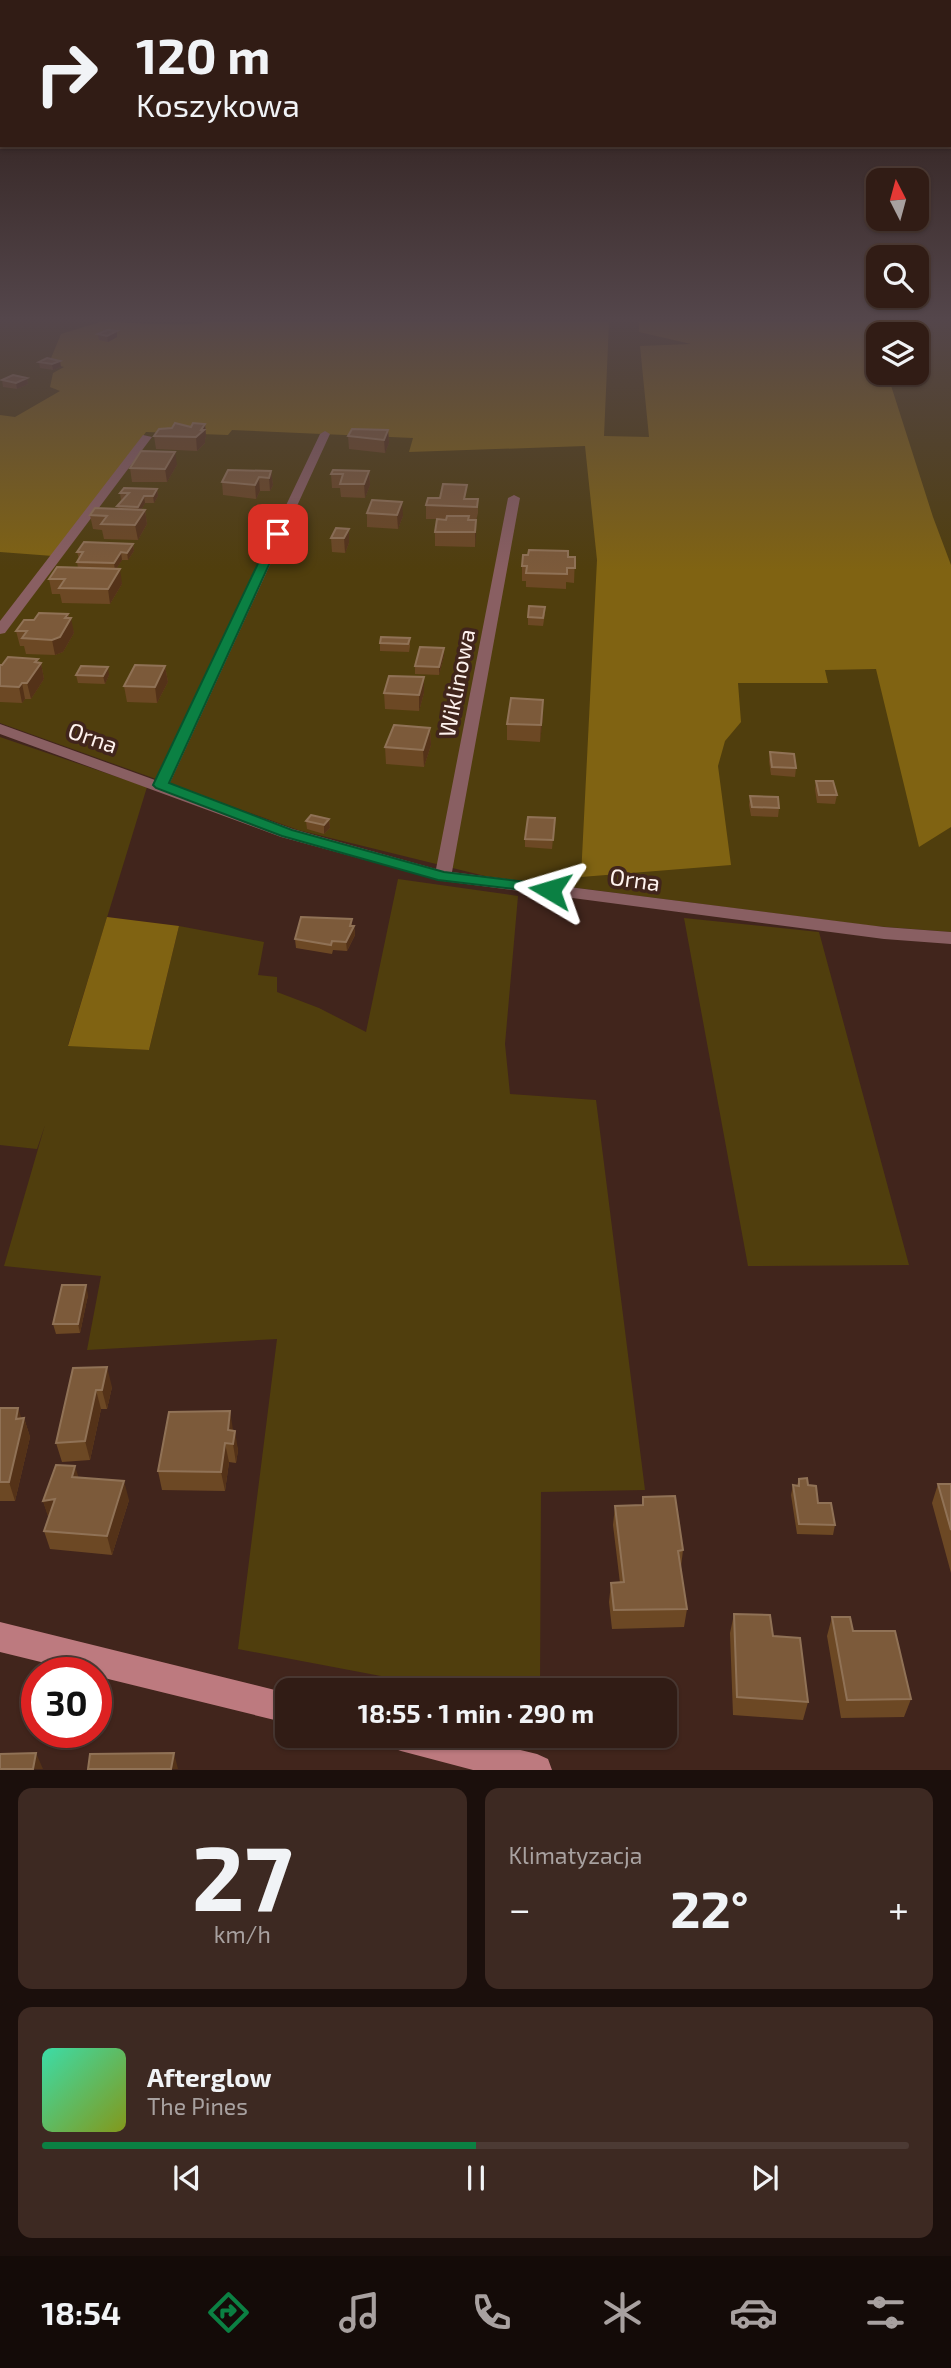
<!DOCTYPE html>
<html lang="pl">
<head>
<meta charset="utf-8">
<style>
  :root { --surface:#311c15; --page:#3d2922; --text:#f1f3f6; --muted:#a8a1a0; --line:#4c3a34; --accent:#0b8043 }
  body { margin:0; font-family:"Exo 2",sans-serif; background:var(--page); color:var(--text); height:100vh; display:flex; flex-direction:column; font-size:26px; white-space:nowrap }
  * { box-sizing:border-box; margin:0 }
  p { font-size:23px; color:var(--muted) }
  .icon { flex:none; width:38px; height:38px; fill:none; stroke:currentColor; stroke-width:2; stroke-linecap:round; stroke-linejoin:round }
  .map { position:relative; height:1770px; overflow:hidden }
  .drawer { display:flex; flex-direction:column; gap:18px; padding:18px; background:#1b0f0c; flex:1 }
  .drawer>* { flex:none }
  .top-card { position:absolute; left:0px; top:0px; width:952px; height:147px; box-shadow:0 2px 5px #0004,0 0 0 2px var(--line); background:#311c15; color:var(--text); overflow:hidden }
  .needle { width:46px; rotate:354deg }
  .buttons { position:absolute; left:866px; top:168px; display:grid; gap:14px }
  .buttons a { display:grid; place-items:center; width:63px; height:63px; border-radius:14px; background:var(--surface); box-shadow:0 2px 5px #0004,0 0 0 2px var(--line); font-size:35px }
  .speed { position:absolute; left:21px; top:1657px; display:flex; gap:14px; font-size:35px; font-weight:700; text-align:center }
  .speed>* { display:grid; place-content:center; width:91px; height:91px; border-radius:50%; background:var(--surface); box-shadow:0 2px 5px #0004,0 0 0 2px var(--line); line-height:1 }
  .speed .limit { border:10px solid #d22; background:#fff; color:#111 }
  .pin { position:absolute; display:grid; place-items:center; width:60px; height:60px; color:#fff; margin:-30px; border-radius:14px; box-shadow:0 4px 10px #0006 }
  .me { position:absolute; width:77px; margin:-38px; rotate:277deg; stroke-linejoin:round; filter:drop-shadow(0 0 5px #0008) }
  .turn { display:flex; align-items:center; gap:24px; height:147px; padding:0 21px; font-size:32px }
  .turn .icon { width:91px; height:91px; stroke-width:2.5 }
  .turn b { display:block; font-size:49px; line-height:60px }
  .big { font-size:52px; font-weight:700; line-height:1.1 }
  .drawer .widget { flex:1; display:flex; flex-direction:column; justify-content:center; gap:10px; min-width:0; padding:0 24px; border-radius:14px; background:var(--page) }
  .drawer .dial { align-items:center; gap:0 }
  .dial b { font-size:91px; line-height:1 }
  .song { display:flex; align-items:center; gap:21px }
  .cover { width:84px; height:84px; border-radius:10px; background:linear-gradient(135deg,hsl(160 70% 55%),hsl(70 70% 35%)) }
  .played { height:7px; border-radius:4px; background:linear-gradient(90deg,var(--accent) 50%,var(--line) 50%) }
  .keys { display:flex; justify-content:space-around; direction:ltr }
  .heat { display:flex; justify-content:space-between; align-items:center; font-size:38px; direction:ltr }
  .drawer .tiles { flex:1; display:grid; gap:18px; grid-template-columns:1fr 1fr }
  .widget:last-child { grid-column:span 2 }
  .trip { position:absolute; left:275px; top:1678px; width:402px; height:70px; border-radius:14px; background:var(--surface); box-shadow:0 2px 5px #0004,0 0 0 2px var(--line); font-weight:700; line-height:70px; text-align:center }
  .tabs { display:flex; height:112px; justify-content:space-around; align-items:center; background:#140b08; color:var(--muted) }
  .tabs .icon { width:49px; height:49px }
  .tabs .on { color:var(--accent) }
  .tabs b { font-size:32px; color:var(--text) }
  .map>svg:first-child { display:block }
  .green { fill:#503e0d; fill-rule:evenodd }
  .forest { fill:#806312 }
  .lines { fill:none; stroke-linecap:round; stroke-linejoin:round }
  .street { fill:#895f62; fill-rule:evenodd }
  .secondary { fill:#bd7a7f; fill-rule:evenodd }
  .wall { fill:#6c4824 }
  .shaded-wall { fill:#543218 }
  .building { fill:#7c5a3a; stroke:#907256; stroke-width:2 }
  .route { fill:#0b8043; stroke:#07532c; stroke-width:2 }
  .labels { text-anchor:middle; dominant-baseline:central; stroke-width:7; stroke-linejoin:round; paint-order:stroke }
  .street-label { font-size:23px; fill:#fef2ee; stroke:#41251c }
</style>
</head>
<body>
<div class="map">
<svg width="951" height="1770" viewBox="0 0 951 1770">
  <rect width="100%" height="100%" fill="#41251c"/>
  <!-- green -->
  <path class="green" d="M 0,322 L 951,322 L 951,932 L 873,926 L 485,876 L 298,830 L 0,723 ZM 878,334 L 917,334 L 917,373 L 878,373 Z
    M 0,737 L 147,787 L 68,1045 L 149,1050 L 179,926 L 264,942 L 258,975 L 277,977 L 277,992 L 319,1008 L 366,1032 L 398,879 L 518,896 L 505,1044 L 510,1094 L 596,1100 L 645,1490 L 541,1492 L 540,1690 L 455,1690 L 238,1649 L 277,1339 L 87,1350 L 101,1276 L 4,1266 L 45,1125 L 37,1149 L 0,1145 Z
    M 684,918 L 819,932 L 909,1265 L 748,1266 Z"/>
  <!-- forest -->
  <path class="forest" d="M 100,322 C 120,322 195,327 206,322 L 609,322 L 604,436 L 649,437 L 640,346 L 691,344 L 639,332 L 639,322 L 872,322 L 878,344 L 878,373 L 887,373 L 933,517 L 951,565 L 951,827 L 919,847 L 876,669 L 825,670 L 828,683 L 738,683 L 741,722 L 725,741 L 718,766 L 731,865 L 581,877 L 597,560 L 585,446 L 409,452 L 413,438 L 232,430 L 228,435 L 146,432 L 53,556 L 0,552 L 0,415 L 15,417 L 60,391 L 50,387 L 53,373 L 64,367 L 49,363 L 61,334 Z
    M 107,917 L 179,926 L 149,1050 L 68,1046 Z"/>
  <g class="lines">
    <!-- street -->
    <path class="street" d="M 325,431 L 330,434 L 169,785 L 293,829 L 436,869 L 508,498 L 514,495 L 520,498 L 452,872 L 884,927 L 951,932 L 951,944 L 884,939 L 443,881 L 281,837 L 0,734 L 0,724 L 155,780 L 320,434 Z
      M 143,435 L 152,437 L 5,633 L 0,634 L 0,621 Z"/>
    <!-- secondary -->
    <path class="secondary" d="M 0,1622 L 287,1693 L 287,1723 L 96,1676 L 96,1673 L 86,1673 L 0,1652 Z
      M 386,1736 L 463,1736 L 537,1754 L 548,1759 L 552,1770 L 473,1770 L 401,1751 L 390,1747 Z"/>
  </g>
  <!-- wall -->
  <path class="wall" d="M 117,331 L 117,337 L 108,342 L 99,340 L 98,334 Z
    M 39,362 L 61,367 L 53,370 L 40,368 Z
    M 27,378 L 28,384 L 17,389 L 3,387 L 2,380 Z
    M 205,424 L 206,437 L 205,439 L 205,443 L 197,451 L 156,449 L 154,436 Z
    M 388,430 L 389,443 L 385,453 L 349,449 L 348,436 Z
    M 177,465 L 167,482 L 132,482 L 130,468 Z
    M 271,471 L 273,485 L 270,491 L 260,491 L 256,499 L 223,495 L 222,482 Z
    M 369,471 L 370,485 L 365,498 L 341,497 L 340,488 L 332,488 L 331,474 Z
    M 157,489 L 158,496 L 154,503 L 145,503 L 141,510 L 145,510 L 147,524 L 138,540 L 104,539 L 102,530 L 93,529 L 90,515 L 118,509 L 117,506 L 123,500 L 121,500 L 120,493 Z
    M 467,499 L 478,499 L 478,513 L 476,521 L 475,547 L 435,546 L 435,532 L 437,519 L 426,519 L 426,505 Z
    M 372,500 L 403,516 L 398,529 L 367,527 L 367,513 Z
    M 349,529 L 349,543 L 345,553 L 332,552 L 331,538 Z
    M 133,544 L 134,551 L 128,560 L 122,560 L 116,569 L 122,584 L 110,604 L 62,603 L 60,594 L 52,594 L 49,579 L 78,568 L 77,562 L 79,559 L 77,552 Z
    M 568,557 L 575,557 L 574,583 L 566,582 L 566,589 L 526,587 L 526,581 L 522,581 L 522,566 Z
    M 68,614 L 74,633 L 63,652 L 55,655 L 26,654 L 24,646 L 20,646 L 16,631 L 34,620 Z
    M 545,614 L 543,626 L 528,625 L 528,617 Z
    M 410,638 L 410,646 L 409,652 L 380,651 L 380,643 Z
    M 444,656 L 439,675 L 415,674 L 415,666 Z
    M 41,663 L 44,679 L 31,699 L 25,699 L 22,703 L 0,702 L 0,665 Z
    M 165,666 L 168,682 L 157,703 L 127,702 L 124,686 Z
    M 76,675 L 109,675 L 105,684 L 78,683 Z
    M 424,677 L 424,693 L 419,711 L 385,709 L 384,693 Z
    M 543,716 L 540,742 L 507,740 L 507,724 Z
    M 430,728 L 431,745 L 424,767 L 386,764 L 385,747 Z
    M 770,752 L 796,768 L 795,777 L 771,775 L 769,761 Z
    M 816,781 L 837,795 L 835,804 L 817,803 L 815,789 Z
    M 750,796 L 779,808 L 778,817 L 751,816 L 749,805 Z
    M 555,818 L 552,849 L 525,847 L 525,839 Z
    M 329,819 L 330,828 L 324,834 L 307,829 L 306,821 Z
    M 352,919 L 352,926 L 354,926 L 355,935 L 347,951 L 333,950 L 332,954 L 296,948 L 295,939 Z
    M 88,1295 L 80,1333 L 56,1334 L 53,1324 Z
    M 73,1368 L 112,1387 L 107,1409 L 101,1409 L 90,1460 L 62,1462 L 56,1443 Z
    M 0,1408 L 21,1418 L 24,1418 L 30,1437 L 15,1501 L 0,1501 Z
    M 233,1430 L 238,1450 L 236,1463 L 229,1462 L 225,1491 L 162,1490 L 158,1471 Z
    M 78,1477 L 129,1500 L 112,1555 L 50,1549 L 44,1531 L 49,1518 L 43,1501 Z
    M 799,1479 L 808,1485 L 818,1503 L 835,1525 L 833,1535 L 797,1534 L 791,1495 L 793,1485 L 797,1485 Z
    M 938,1484 L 951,1484 L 951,1573 L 932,1503 Z
    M 643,1497 L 683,1550 L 681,1567 L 687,1609 L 684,1627 L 612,1629 L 609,1602 L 611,1583 L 620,1583 L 613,1525 L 615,1506 L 642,1505 Z
    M 734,1614 L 773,1636 L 808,1702 L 803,1720 L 733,1715 L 730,1633 Z
    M 832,1617 L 853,1631 L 911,1699 L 904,1717 L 841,1718 L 827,1636 Z"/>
  <!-- shaded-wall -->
  <path class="shaded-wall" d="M 117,331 L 117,337 L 108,342 L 107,336 Z
    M 60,361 L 61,367 L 53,370 L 52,364 Z
    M 27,378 L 28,384 L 17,389 L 16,383 Z
    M 205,424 L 206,437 L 205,439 L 205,443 L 197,451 L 196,437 Z
    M 388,430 L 389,443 L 385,453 L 384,440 Z
    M 175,452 L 177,465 L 167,482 L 165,469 Z
    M 271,471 L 273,485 L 270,491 L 269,478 Z
    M 369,471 L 370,485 L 365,498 L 364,484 Z
    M 259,477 L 260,491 L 256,499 L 255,485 Z
    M 157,489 L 158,496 L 154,503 L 153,496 Z
    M 144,496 L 145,503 L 139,514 L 138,507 Z
    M 402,502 L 403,516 L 398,529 L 397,515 Z
    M 145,510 L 147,524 L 138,540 L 135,525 Z
    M 476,520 L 476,535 L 475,547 L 475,532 Z
    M 349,529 L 349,543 L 345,553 L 344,538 Z
    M 133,544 L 134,551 L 128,560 L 127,553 Z
    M 121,552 L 122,560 L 115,571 L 114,563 Z
    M 120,569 L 122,584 L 110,604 L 108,589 Z
    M 68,614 L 69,621 L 71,618 L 74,633 L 63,652 L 55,655 L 52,640 Z
    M 444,648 L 444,656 L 439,675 L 439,667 Z
    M 38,659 L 39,665 L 41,663 L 44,679 L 31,699 L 27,683 Z
    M 165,666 L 168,682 L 157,703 L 155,687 Z
    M 108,667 L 109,675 L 105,684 L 103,676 Z
    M 424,677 L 424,693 L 419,711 L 419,695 Z
    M 22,683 L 25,699 L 22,703 L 19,687 Z
    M 543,700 L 543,716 L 540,742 L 541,725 Z
    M 430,728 L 431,745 L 424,767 L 423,750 Z
    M 329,819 L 330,828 L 324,834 L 324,825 Z
    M 352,919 L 352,929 L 354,926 L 355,935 L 347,951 L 346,942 Z
    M 86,1285 L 88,1295 L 80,1333 L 78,1324 Z
    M 107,1367 L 112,1387 L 107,1409 L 102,1390 Z
    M 96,1390 L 101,1409 L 90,1460 L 85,1441 Z
    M 18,1408 L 23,1423 L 24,1418 L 30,1437 L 15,1501 L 9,1482 Z
    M 230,1411 L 233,1430 L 228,1430 Z
    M 235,1431 L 238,1450 L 236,1463 L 233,1444 Z
    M 225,1443 L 229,1462 L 225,1491 L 221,1472 Z
    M 75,1466 L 81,1485 L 72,1477 Z
    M 124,1481 L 129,1500 L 112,1555 L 107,1536 Z
    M 55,1499 L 49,1520 L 43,1501 Z
    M 36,1753 L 43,1769 L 33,1769 Z
    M 174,1753 L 178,1769 L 171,1769 Z"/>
  <!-- building -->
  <path class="building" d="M 107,330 L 117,331 L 107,336 L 98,334 Z
    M 47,358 L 60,361 L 52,364 L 39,362 Z
    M 13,375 L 27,378 L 16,383 L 2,380 Z
    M 175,423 L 191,427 L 193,423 L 205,424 L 201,430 L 204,430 L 196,437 L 154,436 L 159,429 L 172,428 Z
    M 352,429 L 388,430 L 384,440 L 348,436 Z
    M 141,451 L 175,452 L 165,469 L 130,468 Z
    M 228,470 L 271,471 L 269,478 L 259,477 L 255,485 L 222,482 Z
    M 333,470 L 369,471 L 364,484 L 340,484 L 343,474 L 331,474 Z
    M 443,484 L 467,485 L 464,499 L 478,499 L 477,507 L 426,505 L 428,498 L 440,498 Z
    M 124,488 L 157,489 L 153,496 L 144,496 L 138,507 L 117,506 L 129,493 L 120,493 Z
    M 372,500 L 402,502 L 397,515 L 367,513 Z
    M 95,508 L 145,510 L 135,525 L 101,524 L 107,516 L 90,515 Z
    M 447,516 L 469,516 L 468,520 L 476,520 L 475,532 L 435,532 L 437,519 L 446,520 Z
    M 336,528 L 349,529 L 344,538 L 331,538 Z
    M 84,542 L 133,544 L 127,553 L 121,552 L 114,563 L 77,562 L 83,552 L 77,552 Z
    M 529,550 L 568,551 L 568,557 L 575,557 L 575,568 L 567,568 L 567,574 L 526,573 L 527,566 L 522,566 L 523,555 L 528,555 Z
    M 57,567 L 120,569 L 108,589 L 59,588 L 65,579 L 49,579 Z
    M 529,606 L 545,607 L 543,618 L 528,617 Z
    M 39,613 L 68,614 L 65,618 L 71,618 L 60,637 L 52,640 L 22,638 L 27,631 L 16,631 L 24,620 L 34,620 Z
    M 381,637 L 410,638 L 408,644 L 380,643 Z
    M 420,647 L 444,648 L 439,667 L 415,666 Z
    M 8,657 L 38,659 L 35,662 L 41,663 L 27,683 L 22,683 L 19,687 L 0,686 L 0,665 L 2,665 Z
    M 135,665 L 165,666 L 155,687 L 124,686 Z
    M 81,666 L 108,667 L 103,676 L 76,675 Z
    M 389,676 L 424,677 L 419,695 L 384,693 Z
    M 511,698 L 543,700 L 541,725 L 507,724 Z
    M 394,725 L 430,728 L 423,750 L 385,747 Z
    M 770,752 L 794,754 L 796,768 L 772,767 Z
    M 816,781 L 833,781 L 837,795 L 819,795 Z
    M 750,796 L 778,797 L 779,808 L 752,807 Z
    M 311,815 L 329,819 L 324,825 L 306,821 Z
    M 528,817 L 555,818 L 553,840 L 525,839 Z
    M 301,917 L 352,919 L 350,926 L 354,926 L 346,942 L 332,941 L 331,945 L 295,939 Z
    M 62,1285 L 86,1285 L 78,1324 L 53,1324 Z
    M 107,1367 L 102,1390 L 96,1390 L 85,1441 L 56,1443 L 73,1368 Z
    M 0,1408 L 18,1408 L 16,1419 L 24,1418 L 9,1482 L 0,1482 Z
    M 230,1411 L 228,1430 L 235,1431 L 233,1444 L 225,1443 L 221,1472 L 158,1471 L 169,1412 Z
    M 56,1465 L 75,1466 L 72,1477 L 124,1481 L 107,1536 L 44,1531 L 55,1499 L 43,1501 Z
    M 807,1478 L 808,1485 L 816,1486 L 818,1503 L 831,1503 L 835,1525 L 799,1524 L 793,1485 L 799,1486 L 799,1479 Z
    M 938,1484 L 951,1484 L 951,1530 Z
    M 675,1496 L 683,1550 L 678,1551 L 687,1609 L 614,1610 L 611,1583 L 624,1582 L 615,1506 L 643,1505 L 643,1497 Z
    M 734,1614 L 770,1615 L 773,1636 L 800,1638 L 808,1702 L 737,1697 Z
    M 832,1617 L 850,1617 L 853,1631 L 895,1631 L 911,1699 L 847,1700 Z
    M 36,1753 L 33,1769 L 0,1769 L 0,1754 Z
    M 174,1753 L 171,1769 L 88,1769 L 90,1754 Z"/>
  <!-- sky -->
  <linearGradient id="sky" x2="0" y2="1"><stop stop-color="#24140f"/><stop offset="0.56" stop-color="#54464b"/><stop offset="1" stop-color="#54464b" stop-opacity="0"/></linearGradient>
  <rect width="951" height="570" fill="url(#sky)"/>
  <!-- route -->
  <path class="route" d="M 278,531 L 283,534 L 169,783 L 292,830 L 444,872 L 550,885 L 556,887 L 556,894 L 438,880 L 282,836 L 156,788 L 153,785 L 272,534 Z"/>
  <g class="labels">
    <!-- street labels -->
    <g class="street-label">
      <text transform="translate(456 683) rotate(-79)">Wiklinowa</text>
      <text transform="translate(93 737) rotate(19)">Orna</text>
      <text transform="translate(635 879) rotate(8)">Orna</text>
    </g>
  </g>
</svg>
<div class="buttons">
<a><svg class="needle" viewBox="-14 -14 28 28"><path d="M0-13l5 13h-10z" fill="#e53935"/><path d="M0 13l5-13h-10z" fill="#a8a1a0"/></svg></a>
<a><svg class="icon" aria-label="search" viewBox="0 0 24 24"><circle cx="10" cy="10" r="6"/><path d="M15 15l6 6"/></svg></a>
<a><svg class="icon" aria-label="layers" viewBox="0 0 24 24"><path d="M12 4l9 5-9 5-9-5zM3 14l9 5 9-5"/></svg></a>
</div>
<div class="speed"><div class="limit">30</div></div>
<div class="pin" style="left:278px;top:534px;background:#d93025"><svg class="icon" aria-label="arrive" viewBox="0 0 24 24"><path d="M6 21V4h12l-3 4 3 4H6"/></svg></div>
<svg class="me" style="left:550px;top:890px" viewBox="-20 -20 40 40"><path d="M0-17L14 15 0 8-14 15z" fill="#0b8043" stroke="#fff" stroke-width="4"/></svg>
<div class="trip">18:55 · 1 min · 290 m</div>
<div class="top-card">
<div class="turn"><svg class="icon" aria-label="right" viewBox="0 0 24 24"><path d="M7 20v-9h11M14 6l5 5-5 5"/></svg><div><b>120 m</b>Koszykowa</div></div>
</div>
</div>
<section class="drawer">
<div class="tiles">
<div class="widget dial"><b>27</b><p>km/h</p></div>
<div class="widget"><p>Klimatyzacja</p>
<div class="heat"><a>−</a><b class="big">22°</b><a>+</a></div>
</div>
<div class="widget">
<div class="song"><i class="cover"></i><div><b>Afterglow</b><p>The Pines</p></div></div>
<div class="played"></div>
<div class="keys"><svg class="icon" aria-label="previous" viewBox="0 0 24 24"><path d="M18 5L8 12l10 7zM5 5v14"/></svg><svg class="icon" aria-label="pause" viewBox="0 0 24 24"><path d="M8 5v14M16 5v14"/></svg><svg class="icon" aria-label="next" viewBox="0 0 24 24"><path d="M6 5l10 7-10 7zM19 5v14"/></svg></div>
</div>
</div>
</section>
<nav class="tabs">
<b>18:54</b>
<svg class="icon on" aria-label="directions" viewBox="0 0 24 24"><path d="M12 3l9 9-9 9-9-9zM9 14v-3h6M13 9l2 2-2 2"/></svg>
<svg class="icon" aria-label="music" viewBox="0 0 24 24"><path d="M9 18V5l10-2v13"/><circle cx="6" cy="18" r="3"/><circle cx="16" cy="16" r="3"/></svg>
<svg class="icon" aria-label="phone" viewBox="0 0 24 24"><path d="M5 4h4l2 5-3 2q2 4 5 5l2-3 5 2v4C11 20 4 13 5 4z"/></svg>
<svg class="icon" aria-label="climate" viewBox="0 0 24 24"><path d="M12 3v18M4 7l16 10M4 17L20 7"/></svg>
<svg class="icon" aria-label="car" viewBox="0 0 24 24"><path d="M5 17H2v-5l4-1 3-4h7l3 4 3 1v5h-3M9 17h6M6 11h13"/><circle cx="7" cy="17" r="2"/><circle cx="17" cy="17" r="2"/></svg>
<svg class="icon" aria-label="filters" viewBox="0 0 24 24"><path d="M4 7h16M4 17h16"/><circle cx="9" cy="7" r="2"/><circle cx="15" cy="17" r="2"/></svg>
</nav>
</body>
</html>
